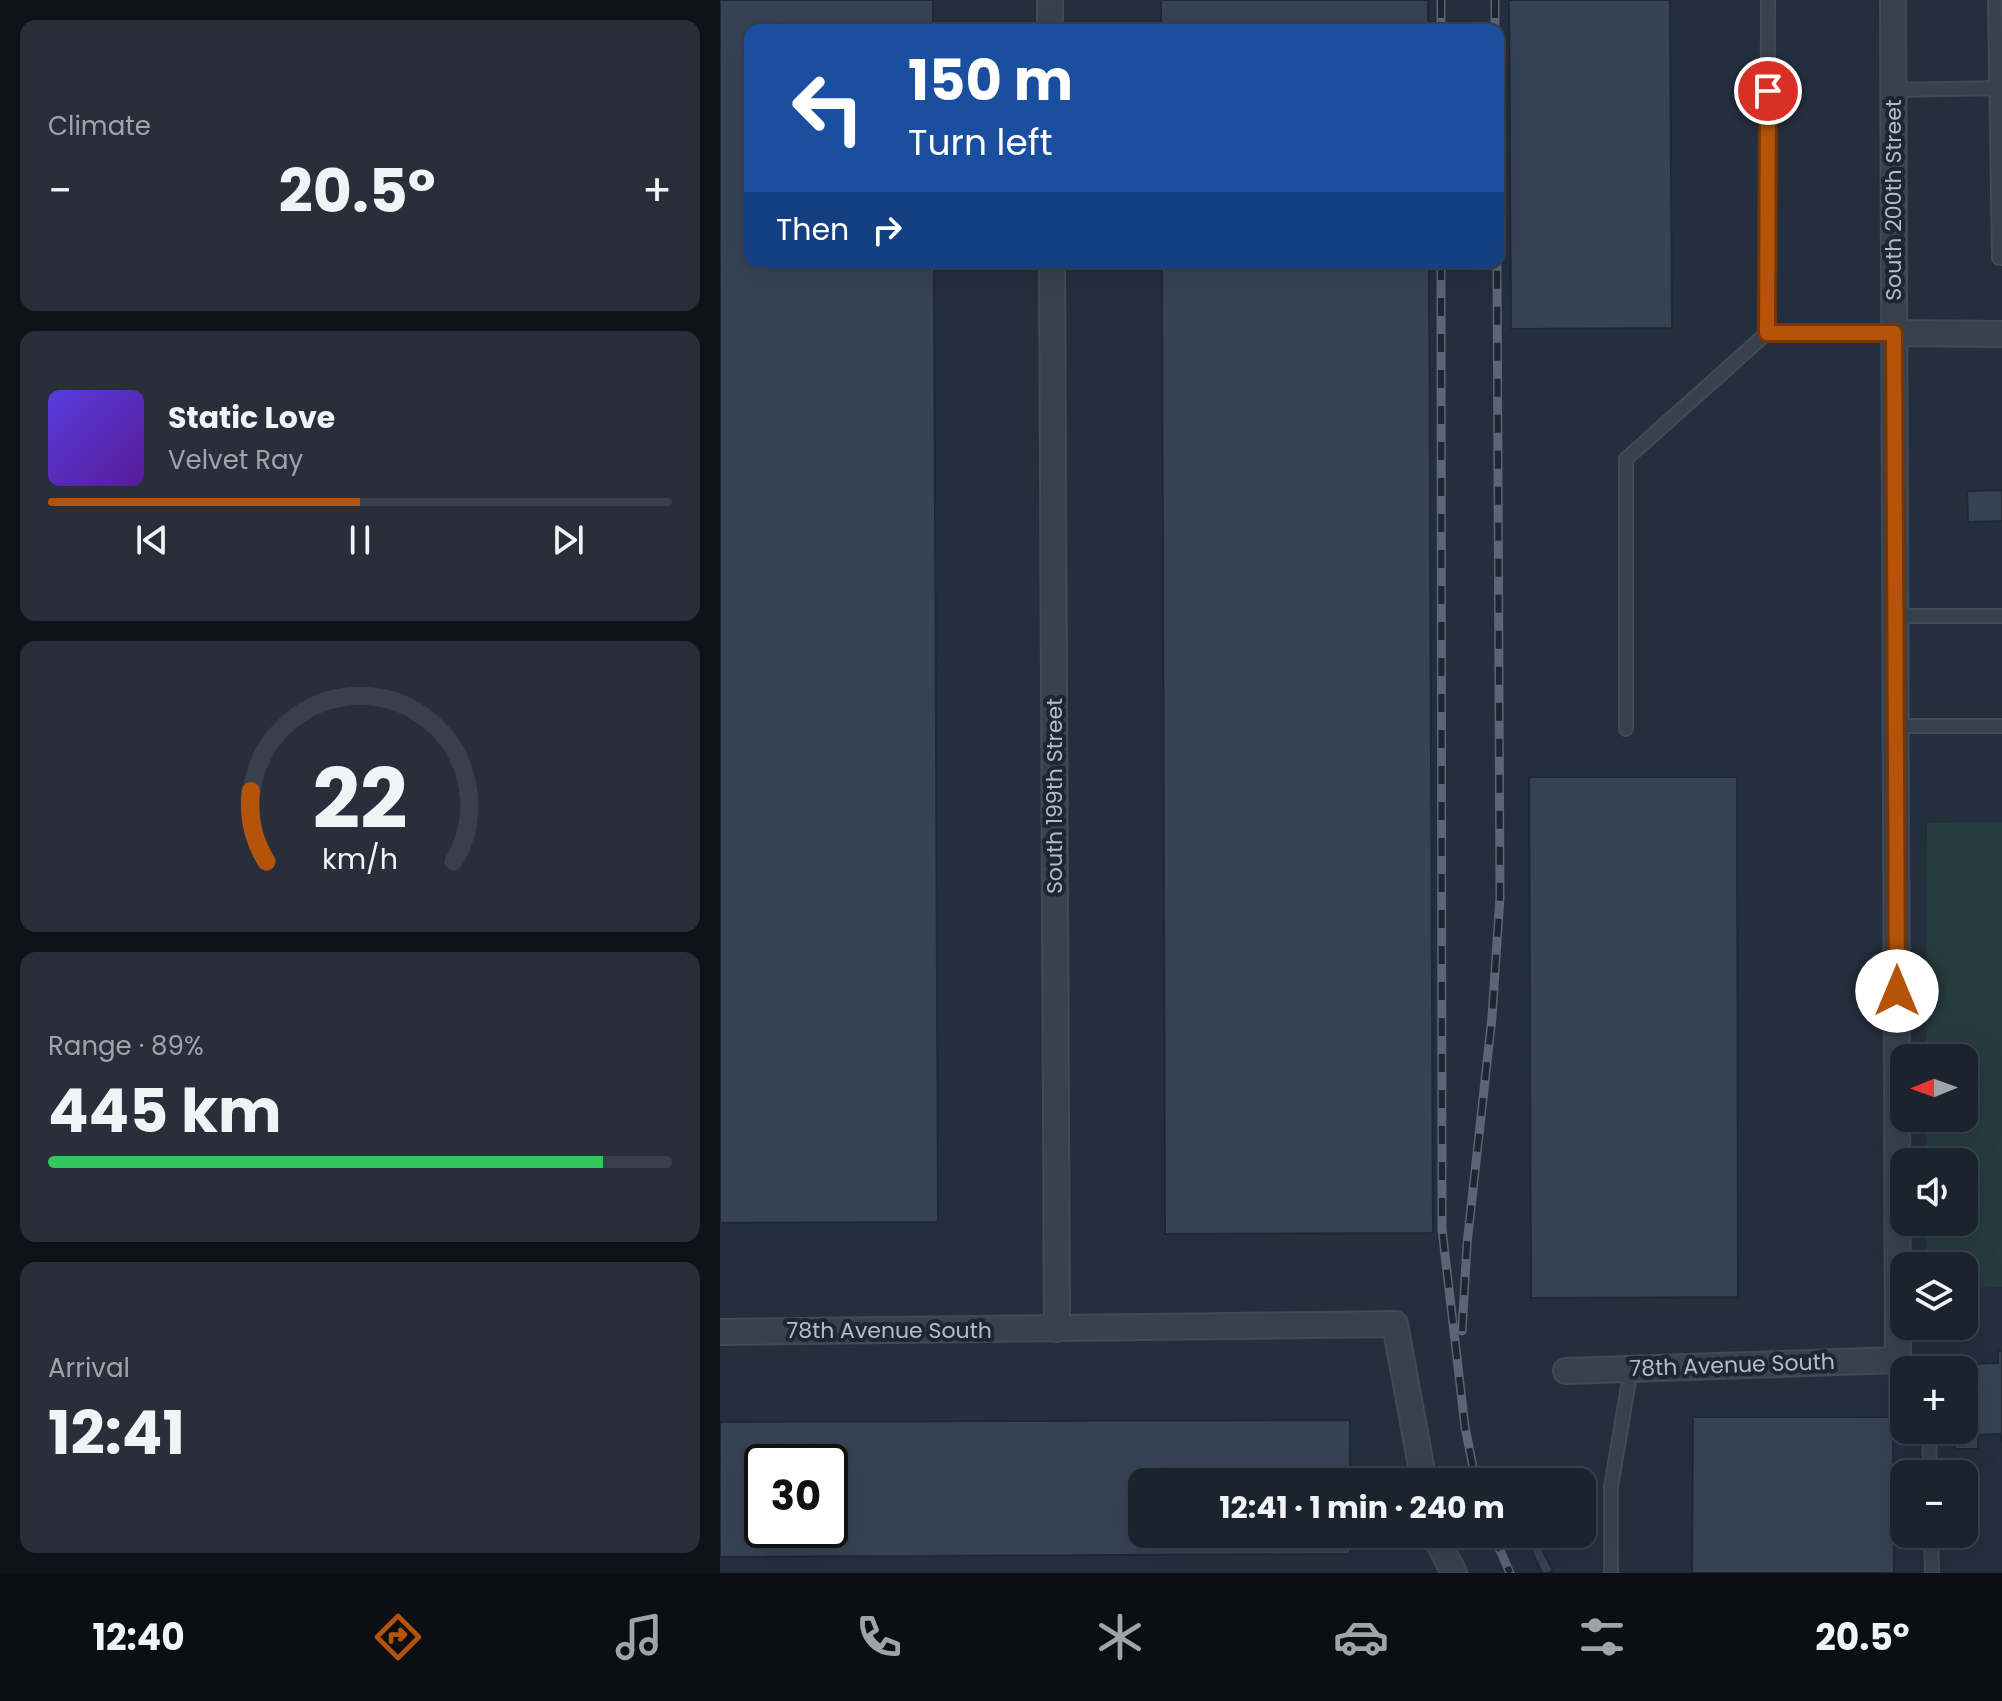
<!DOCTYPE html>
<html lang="en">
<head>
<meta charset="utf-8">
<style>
  :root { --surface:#1b232e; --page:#282f3a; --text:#f1f3f6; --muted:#a0a4aa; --line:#39404a; --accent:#b45309 }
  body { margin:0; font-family:Poppins,sans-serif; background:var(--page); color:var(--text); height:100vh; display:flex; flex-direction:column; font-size:30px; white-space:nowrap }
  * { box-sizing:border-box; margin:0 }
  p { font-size:26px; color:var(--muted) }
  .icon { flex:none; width:44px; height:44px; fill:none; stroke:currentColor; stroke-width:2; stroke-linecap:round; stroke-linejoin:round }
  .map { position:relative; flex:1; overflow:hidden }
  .side { display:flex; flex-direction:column; gap:20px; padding:20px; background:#0f1319; width:720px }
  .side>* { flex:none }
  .hud { position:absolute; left:24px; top:24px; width:760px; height:244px; border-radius:16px; box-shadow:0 8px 32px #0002,0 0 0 2px var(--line); background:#1a4fa0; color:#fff; overflow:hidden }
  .needle { width:52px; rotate:269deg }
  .fabs { position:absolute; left:1170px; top:1044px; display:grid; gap:16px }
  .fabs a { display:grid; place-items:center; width:88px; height:88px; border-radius:16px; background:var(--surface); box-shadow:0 8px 32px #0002,0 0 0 2px var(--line); font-size:40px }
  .speed { position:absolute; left:24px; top:1444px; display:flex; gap:16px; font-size:40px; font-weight:700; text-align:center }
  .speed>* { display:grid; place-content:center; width:104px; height:104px; border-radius:50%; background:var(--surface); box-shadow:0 8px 32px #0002,0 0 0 2px var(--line); line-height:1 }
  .speed .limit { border:4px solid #111; border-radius:12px; background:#fff; color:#111 }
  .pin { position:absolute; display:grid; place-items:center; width:68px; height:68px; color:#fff; margin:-34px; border:4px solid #fff; border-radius:50%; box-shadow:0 2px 8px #0007 }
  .me { position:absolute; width:88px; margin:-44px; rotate:0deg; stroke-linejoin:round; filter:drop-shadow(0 0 6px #0008) }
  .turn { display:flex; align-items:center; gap:28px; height:168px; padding:0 32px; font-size:36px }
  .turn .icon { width:104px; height:104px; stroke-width:2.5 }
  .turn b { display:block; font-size:56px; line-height:68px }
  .then { display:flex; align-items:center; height:76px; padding:0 32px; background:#0003; gap:16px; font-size:30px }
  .big { font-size:60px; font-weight:700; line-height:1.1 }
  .side .widget { flex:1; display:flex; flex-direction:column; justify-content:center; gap:12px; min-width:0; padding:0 28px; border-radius:16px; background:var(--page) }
  .side .dial { align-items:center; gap:0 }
  .dial svg { height:208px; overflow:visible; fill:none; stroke:var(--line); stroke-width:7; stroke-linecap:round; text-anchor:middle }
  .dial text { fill:var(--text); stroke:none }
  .song { display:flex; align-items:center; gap:24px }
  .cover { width:96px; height:96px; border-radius:12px; background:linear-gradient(135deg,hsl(250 70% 55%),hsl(270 70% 35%)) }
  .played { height:8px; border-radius:4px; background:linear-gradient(90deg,var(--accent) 50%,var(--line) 50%) }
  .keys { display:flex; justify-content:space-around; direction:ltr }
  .heat { display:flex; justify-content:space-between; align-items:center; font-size:44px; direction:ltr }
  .charge { height:12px; border-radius:6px; background:linear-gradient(90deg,#34c759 89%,var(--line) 0) }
  .trip { position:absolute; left:408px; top:1468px; width:468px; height:80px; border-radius:16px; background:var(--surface); box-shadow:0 8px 32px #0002,0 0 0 2px var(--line); font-weight:700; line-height:80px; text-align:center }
  .tab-bar { display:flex; height:128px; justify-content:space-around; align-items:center; background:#0b0e12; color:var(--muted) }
  .tab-bar .icon { width:56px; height:56px }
  .tab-bar .active { color:var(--accent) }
  .tab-bar b { font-size:36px; color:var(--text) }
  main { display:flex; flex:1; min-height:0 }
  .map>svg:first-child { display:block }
  .green { fill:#263c3f }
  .building { fill:#364354; stroke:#1f2835; stroke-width:2; fill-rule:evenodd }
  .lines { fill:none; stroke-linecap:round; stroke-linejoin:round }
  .service-casing { stroke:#414a57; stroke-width:16 }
  .minor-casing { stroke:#414a57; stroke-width:28 }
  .service { stroke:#38414e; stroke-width:12 }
  .minor { stroke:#38414e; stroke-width:24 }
  .rail-casing { stroke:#5a6575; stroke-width:9 }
  .rail { stroke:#1d2633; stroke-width:6; stroke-dasharray:18; stroke-linecap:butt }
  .route-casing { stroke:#753606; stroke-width:20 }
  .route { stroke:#b45309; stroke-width:14 }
  .labels { text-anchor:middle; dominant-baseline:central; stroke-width:8; stroke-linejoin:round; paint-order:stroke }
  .street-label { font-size:22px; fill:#b4bcc9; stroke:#1d2633 }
</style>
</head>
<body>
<main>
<section class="side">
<div class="widget"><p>Climate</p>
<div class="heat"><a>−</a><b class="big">20.5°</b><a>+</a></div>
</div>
<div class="widget">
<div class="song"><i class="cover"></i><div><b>Static Love</b><p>Velvet Ray</p></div></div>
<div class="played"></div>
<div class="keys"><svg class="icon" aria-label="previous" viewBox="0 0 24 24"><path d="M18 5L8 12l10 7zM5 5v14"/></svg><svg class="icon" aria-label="pause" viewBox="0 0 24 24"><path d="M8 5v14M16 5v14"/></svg><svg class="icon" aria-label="next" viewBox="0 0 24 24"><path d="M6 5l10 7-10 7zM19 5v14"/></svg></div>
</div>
<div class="widget dial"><svg viewBox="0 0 100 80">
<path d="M14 69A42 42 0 1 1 86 69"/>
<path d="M14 69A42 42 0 0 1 8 42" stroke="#b45309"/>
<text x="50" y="56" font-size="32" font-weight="700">22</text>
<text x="50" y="72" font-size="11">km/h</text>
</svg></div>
<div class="widget"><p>Range · 89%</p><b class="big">445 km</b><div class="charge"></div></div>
<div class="widget"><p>Arrival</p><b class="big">12:41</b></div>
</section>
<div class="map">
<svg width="1282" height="1573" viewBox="0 0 1282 1573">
  <rect width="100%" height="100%" fill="#242f3e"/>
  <!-- green -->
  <path class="green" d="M 1282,822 L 1282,1287 L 1244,1288 L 1244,1266 L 1206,1266 L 1206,1222 L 1244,1222 L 1244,1162 L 1206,1162 L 1206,1118 L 1244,1118 L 1244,1058 L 1206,1058 L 1207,823 Z"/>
  <!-- building -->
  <path class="building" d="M 0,0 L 213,0 L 213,30 L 30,30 L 30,262 L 214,262 L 218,1222 L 0,1223 Z
    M 441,0 L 708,0 L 708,30 L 441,30 Z
    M 789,0 L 950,0 L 952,328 L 791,329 Z
    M 442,262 L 709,262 L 713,1233 L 445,1234 Z
    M 1282,490 L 1282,521 L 1248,522 L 1247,491 Z
    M 809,777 L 1017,777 L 1018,1297 L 811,1298 Z
    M 1278,1351 L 1282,1351 L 1282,1442 L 1280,1434 L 1258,1435 L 1258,1449 L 1235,1449 L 1235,1430 L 1244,1430 L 1244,1370 L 1240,1370 L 1240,1364 L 1278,1363 Z
    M 973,1417 L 1173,1417 L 1174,1573 L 972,1573 Z
    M 630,1420 L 630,1482 L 422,1482 L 422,1534 L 630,1534 L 630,1554 L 0,1557 L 0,1422 ZM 42,1462 L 110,1462 L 110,1530 L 42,1530 Z
    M 817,1539 L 833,1571 L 828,1573 L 822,1573 L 808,1543 Z"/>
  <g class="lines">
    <defs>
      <path id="service" d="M 1048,0 L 1047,333 L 1174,333
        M 1275,0 L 1279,258 L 1282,258
        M 1173,90 L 1282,88
        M 1175,616 L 1282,616
        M 1176,726 L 1282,726
        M 906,729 L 906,459 L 1047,333
        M 1178,1360 L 1197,1370
        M 1209,1430 L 1210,1474
        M 1211,1534 L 1212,1573
        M 891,1573 L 891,1487 L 911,1369"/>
      <path id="minor" d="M 330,0 L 330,30
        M 332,262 L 337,1329
        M 1174,333 L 1282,334
        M 0,1332 L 675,1324 L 704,1482
        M 846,1371 L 1178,1360 L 1173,0
        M 714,1534 L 734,1573"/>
    </defs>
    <!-- service casing -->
    <use href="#service" class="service-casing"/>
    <!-- minor casing -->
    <use href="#minor" class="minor-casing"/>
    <!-- service -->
    <use href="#service" class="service"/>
    <!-- minor -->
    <use href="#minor" class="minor"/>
    <defs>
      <path id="rail" d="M 721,0 L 721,30
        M 775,0 L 775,30
        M 721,262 L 722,1229 L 745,1427 L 756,1482
        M 742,1331 L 747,1244 L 772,1017 L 780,897 L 777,262
        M 773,1534 L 790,1573"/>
    </defs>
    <!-- rail casing -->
    <use href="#rail" class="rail-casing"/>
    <!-- rail -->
    <use href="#rail" class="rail"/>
  </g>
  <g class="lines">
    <defs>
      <path id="route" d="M 1048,91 L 1047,333 L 1174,333 L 1177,991"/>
    </defs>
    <!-- route casing -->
    <use href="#route" class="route-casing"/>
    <!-- route -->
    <use href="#route" class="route"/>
  </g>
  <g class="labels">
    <!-- street labels -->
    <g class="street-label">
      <text transform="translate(1173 200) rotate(-90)">South 200th Street</text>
      <text transform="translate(334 796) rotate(-90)">South 199th Street</text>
      <text x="169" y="1330">78th Avenue South</text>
      <text transform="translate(1012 1365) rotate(-2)">78th Avenue South</text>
    </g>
  </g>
</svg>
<div class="fabs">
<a><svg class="needle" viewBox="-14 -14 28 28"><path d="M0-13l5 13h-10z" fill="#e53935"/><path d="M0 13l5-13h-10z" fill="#a0a4aa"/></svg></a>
<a><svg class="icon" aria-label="sound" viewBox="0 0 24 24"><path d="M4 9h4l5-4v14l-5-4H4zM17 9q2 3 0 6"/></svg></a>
<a><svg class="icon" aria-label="layers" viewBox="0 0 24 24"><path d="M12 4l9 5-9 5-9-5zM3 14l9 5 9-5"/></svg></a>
<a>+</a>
<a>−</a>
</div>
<div class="speed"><div class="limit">30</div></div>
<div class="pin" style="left:1048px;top:91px;background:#d93025"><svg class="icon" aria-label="arrive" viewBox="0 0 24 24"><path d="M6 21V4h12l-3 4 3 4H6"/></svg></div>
<svg class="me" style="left:1177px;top:991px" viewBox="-20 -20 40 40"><circle r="19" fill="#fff"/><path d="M0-13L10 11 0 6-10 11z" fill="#b45309"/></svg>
<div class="trip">12:41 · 1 min · 240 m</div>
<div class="hud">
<div class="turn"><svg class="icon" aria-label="left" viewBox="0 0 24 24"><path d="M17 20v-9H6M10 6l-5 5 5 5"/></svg><div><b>150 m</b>Turn left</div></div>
<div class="then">Then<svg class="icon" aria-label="right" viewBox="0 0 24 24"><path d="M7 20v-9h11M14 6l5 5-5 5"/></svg></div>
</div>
</div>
</main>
<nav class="tab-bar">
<b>12:40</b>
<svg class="icon active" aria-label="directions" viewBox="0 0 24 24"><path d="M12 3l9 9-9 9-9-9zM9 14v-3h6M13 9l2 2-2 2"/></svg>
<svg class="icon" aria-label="music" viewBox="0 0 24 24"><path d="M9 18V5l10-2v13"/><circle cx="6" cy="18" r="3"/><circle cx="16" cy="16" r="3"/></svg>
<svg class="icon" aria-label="phone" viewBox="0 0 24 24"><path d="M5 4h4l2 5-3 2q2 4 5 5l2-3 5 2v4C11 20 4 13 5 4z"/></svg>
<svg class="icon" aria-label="climate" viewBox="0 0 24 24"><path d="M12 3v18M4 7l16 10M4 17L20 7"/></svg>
<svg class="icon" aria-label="car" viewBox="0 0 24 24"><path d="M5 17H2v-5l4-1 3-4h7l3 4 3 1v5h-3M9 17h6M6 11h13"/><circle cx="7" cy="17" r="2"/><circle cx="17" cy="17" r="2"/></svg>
<svg class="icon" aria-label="filters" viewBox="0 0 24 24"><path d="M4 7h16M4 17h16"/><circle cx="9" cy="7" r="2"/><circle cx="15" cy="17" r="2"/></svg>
<b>20.5°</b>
</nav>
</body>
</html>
